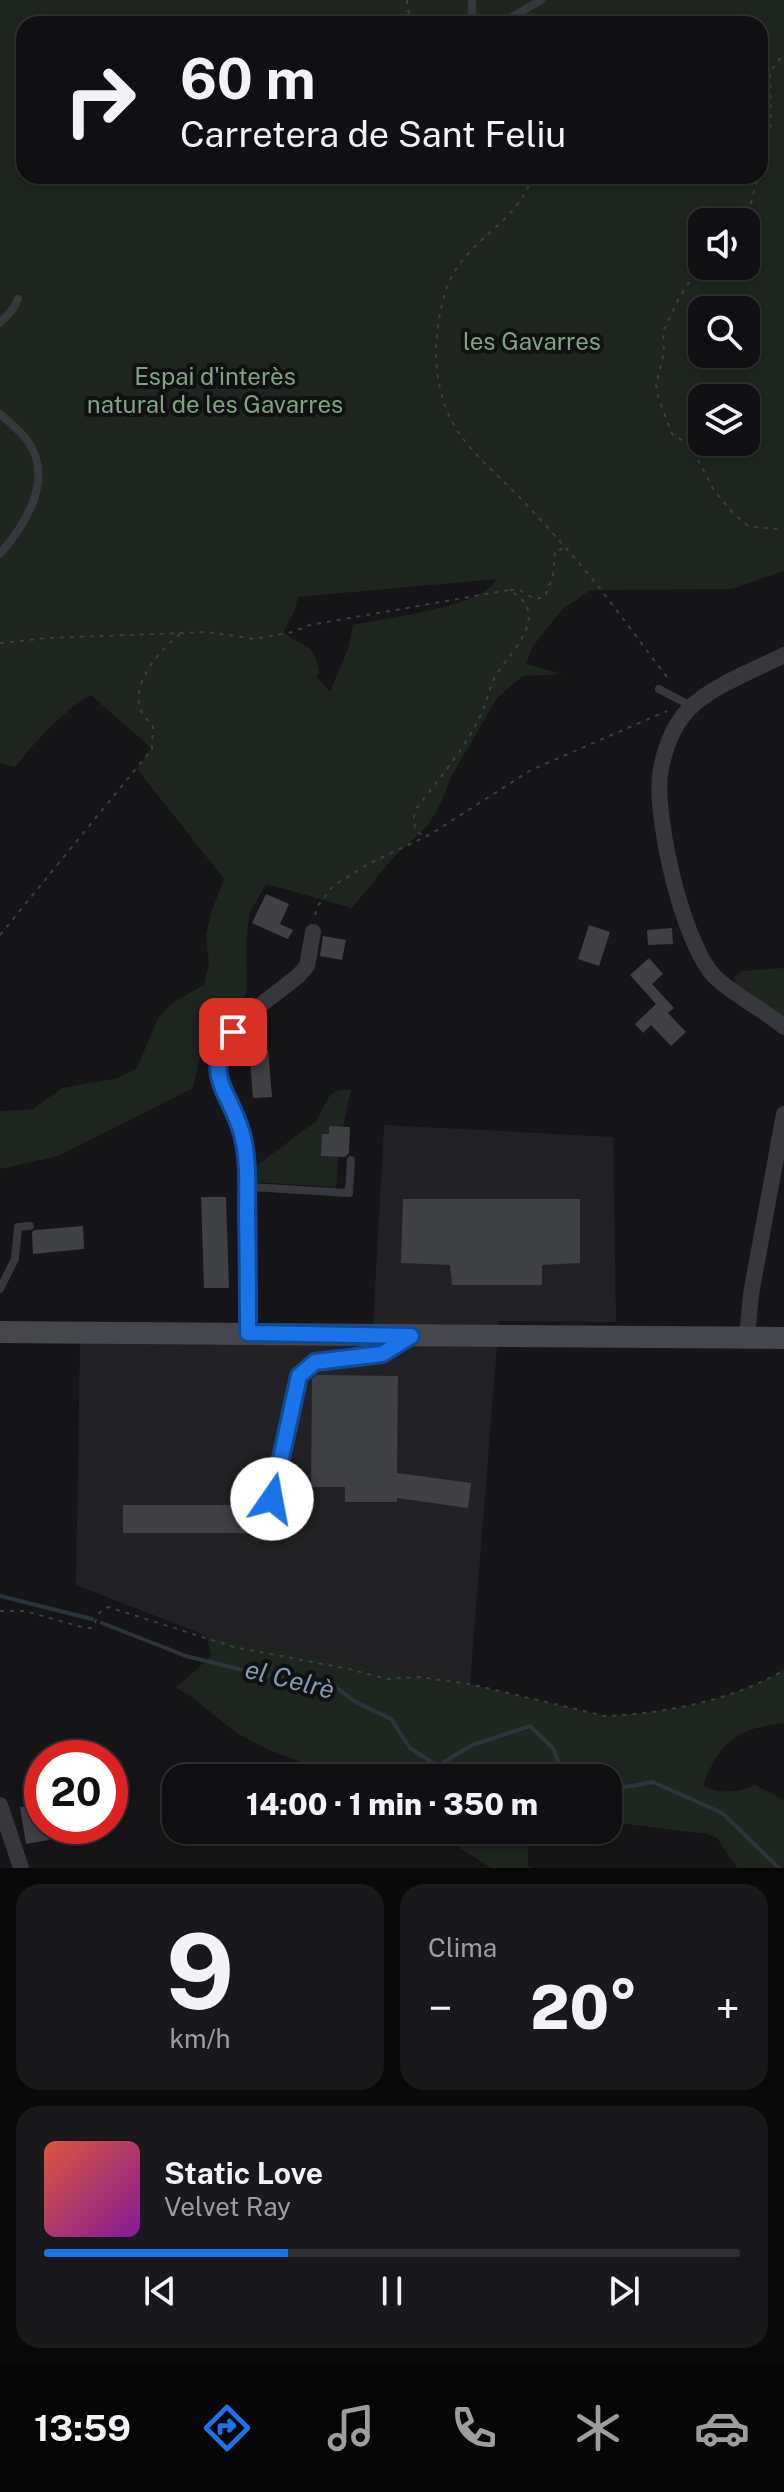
<!DOCTYPE html>
<html lang="es">
<head>
<meta charset="utf-8">
<style>
  :root { --surface:#101012; --page:#19191b; --text:#f1f3f6; --muted:#9c9d9f; --line:#303032; --accent:#1a73e8 }
  body { margin:0; font-family:"Public Sans",sans-serif; background:var(--page); color:var(--text); height:100vh; display:flex; flex-direction:column; font-size:30px; white-space:nowrap }
  * { box-sizing:border-box; margin:0 }
  p { font-size:26px; color:var(--muted) }
  .icon { flex:none; width:44px; height:44px; fill:none; stroke:currentColor; stroke-width:2; stroke-linecap:round; stroke-linejoin:round }
  .map { position:relative; height:1868px; overflow:hidden }
  .drawer { display:flex; flex-direction:column; gap:16px; padding:16px; background:#09090a; flex:1 }
  .drawer>* { flex:none }
  .hud { position:absolute; left:16px; top:16px; width:752px; height:168px; border-radius:24px; box-shadow:0 4px 12px #0003,0 0 0 2px var(--line); background:#101012; color:var(--text); overflow:hidden }
  .fabs { position:absolute; left:688px; top:208px; display:grid; gap:16px }
  .fabs a { display:grid; place-items:center; width:72px; height:72px; border-radius:16px; background:var(--surface); box-shadow:0 4px 12px #0003,0 0 0 2px var(--line); font-size:40px }
  .speed { position:absolute; left:24px; top:1740px; display:flex; gap:16px; font-size:40px; font-weight:700; text-align:center }
  .speed>* { display:grid; place-content:center; width:104px; height:104px; border-radius:50%; background:var(--surface); box-shadow:0 4px 12px #0003,0 0 0 2px var(--line); line-height:1 }
  .speed .limit { border:12px solid #d22; background:#fff; color:#111 }
  .pin { position:absolute; display:grid; place-items:center; width:68px; height:68px; color:#fff; margin:-34px; border-radius:16px; box-shadow:0 4px 12px #0006 }
  .me { position:absolute; width:88px; margin:-44px; rotate:12deg; stroke-linejoin:round; filter:drop-shadow(0 0 6px #0008) }
  .turn { display:flex; align-items:center; gap:28px; height:168px; padding:0 32px; font-size:36px }
  .turn .icon { width:104px; height:104px; stroke-width:2.5 }
  .turn b { display:block; font-size:56px; line-height:68px }
  .big { font-size:60px; font-weight:800; line-height:1.1 }
  .drawer .card { flex:1; display:flex; flex-direction:column; justify-content:center; gap:12px; min-width:0; padding:0 28px; border-radius:24px; background:var(--page) }
  .drawer .dial { align-items:center; gap:0 }
  .dial b { font-size:104px; line-height:1 }
  .song { display:flex; align-items:center; gap:24px }
  .cover { width:96px; height:96px; border-radius:12px; background:linear-gradient(135deg,hsl(10 70% 55%),hsl(290 70% 35%)) }
  .played { height:8px; border-radius:4px; background:linear-gradient(90deg,var(--accent) 35%,var(--line) 35%) }
  .keys { display:flex; justify-content:space-around; direction:ltr }
  .heat { display:flex; justify-content:space-between; align-items:center; font-size:44px; direction:ltr }
  .drawer .tiles { flex:1; display:grid; gap:16px; grid-template-columns:1fr 1fr }
  .card:last-child { grid-column:span 2 }
  .trip { position:absolute; left:162px; top:1764px; width:460px; height:80px; border-radius:24px; background:var(--surface); box-shadow:0 4px 12px #0003,0 0 0 2px var(--line); font-weight:800; line-height:80px; text-align:center }
  .menu { display:flex; height:128px; justify-content:space-around; align-items:center; background:#060607; color:var(--muted) }
  .menu .icon { width:56px; height:56px }
  .menu .selected { color:var(--accent) }
  .menu b { font-size:36px; color:var(--text) }
  .map>svg:first-child { display:block }
  .built { fill:#222225 }
  .green { fill:#1e261f; fill-rule:evenodd }
  .lines { fill:none; stroke-linecap:round; stroke-linejoin:round }
  .stream { stroke:#2c353c; stroke-width:4 }
  .building { fill:#404145 }
  .path { stroke:#3d3f44; stroke-width:2; stroke-dasharray:4 6; stroke-linecap:butt }
  .service { stroke:#37383d; stroke-width:8 }
  .minor { stroke:#37383d; stroke-width:16 }
  .secondary { stroke:#45474d; stroke-width:22 }
  .route-casing { stroke:#114b97; stroke-width:20 }
  .route { stroke:#1a73e8; stroke-width:14 }
  .labels { text-anchor:middle; dominant-baseline:central; stroke-width:8; stroke-linejoin:round; paint-order:stroke }
  .park-label { font-size:24px; fill:#7fa381; stroke:#111113 }
  .water-label { font-size:26px; font-style:italic; fill:#7f9bb3; stroke:#111113 }
</style>
</head>
<body>
<div class="map">
<svg width="784" height="1868" viewBox="0 0 784 1868">
  <rect width="100%" height="100%" fill="#161618"/>
  <!-- built -->
  <path class="built" d="M 384,1125 L 613,1137 L 616,1322 L 499,1321 L 470,1684 L 419,1677 L 207,1636 L 76,1585 L 80,1342 L 373,1325 Z"/>
  <!-- green -->
  <path class="green" d="M 0,0 L 784,0 L 784,571 L 732,589 L 590,590 L 563,609 L 546,629 L 532,648 L 526,664 L 563,674 L 523,676 L 497,698 L 451,777 L 441,803 L 429,824 L 392,859 L 352,908 L 266,884 L 249,914 L 246,944 L 247,992 L 200,1057 L 193,1088 L 58,1156 L 0,1169 L 0,1111 L 33,1109 L 62,1088 L 118,1078 L 137,1068 L 158,1018 L 172,1003 L 204,985 L 209,963 L 206,936 L 211,913 L 224,879 L 137,769 L 151,748 L 91,695 C 61,712 37,740 15,767 L 0,763 ZM 24,24 L 760,24 L 760,176 L 24,176 ZM 702,222 L 746,222 L 746,266 L 702,266 ZM 702,310 L 746,310 L 746,354 L 702,354 ZM 702,398 L 746,398 L 746,442 L 702,442 ZM 496,579 C 488,606 381,619 353,625 L 349,646 L 330,692 L 316,677 L 319,673 C 313,635 299,651 284,631 L 294,612 L 298,597 Z
    M 784,968 L 784,1021 L 737,988 L 734,977 L 742,971 Z
    M 339,1090 L 351,1090 L 343,1127 L 329,1126 L 329,1134 L 322,1134 L 321,1156 L 339,1157 L 336,1187 L 255,1182 L 256,1166 L 316,1121 L 330,1095 Z
    M 207,1636 L 419,1677 L 470,1684 L 605,1716 C 663,1714 734,1700 784,1670 L 784,1723 C 736,1729 721,1740 703,1785 C 718,1795 739,1792 755,1785 L 784,1800 L 784,1868 L 737,1868 L 717,1838 L 708,1834 L 608,1822 L 608,1778 L 343,1778 L 267,1749 L 237,1733 L 189,1695 L 176,1688 L 211,1656 Z
    M 432,1830 L 528,1830 L 528,1866 L 531,1868 L 491,1868 Z"/>
  <g class="lines">
    <!-- stream -->
    <path class="stream" d="M 0,1596 L 92,1619
      M 102,1623 L 186,1656 L 255,1673 L 332,1684 L 354,1701 L 391,1719 L 410,1748 L 437,1766 L 472,1745 L 530,1726 L 553,1748 L 564,1778
      M 608,1790 L 653,1782 L 722,1813 L 779,1868"/>
  </g>
  <!-- building -->
  <path class="building" d="M 266,894 L 289,904 L 280,924 L 293,930 L 288,939 L 252,923 Z
    M 589,925 L 610,932 L 599,966 L 578,959 Z
    M 672,928 L 673,944 L 648,945 L 647,930 Z
    M 323,936 L 346,940 L 342,960 L 320,956 Z
    M 649,958 L 663,974 L 652,984 L 674,1008 L 668,1013 L 686,1032 L 671,1046 L 651,1025 L 643,1033 L 635,1024 L 656,1004 L 630,975 Z
    M 268,1049 L 272,1097 L 253,1098 L 249,1051 Z
    M 329,1126 L 350,1127 L 349,1153 L 345,1157 L 321,1156 L 322,1134 L 329,1134 Z
    M 201,1197 L 226,1197 L 229,1288 L 204,1288 Z
    M 403,1199 L 580,1199 L 580,1263 L 542,1265 L 542,1285 L 452,1285 L 450,1265 L 401,1263 Z
    M 83,1226 L 84,1249 L 33,1254 L 32,1232 L 35,1230 Z
    M 317,1375 L 398,1376 L 397,1473 L 471,1483 L 468,1508 L 397,1498 L 397,1502 L 345,1502 L 345,1487 L 311,1487 L 312,1379 Z
    M 123,1505 L 294,1505 L 294,1533 L 123,1533 Z
    M 42,1804 L 42,1826 L 46,1826 L 49,1840 L 26,1844 L 20,1807 Z"/>
  <g class="lines">
    <!-- path -->
    <path class="path" d="M 407,0 L 407,8 L 414,24
      M 760,167 L 771,124 L 770,72 L 784,54
      M 532,176 C 519,224 463,239 446,290 C 431,337 431,395 461,436 C 474,454 491,469 507,485 C 527,504 546,526 565,547 C 603,589 635,636 670,681
      M 743,222 L 748,215 L 758,176
      M 714,266 L 692,278 L 679,298 L 663,332 L 664,353 L 656,384 L 657,394 L 672,434 L 690,445 L 715,492 L 734,514 L 748,526 L 784,530
      M 510,590 L 520,590 L 534,599 L 545,597 L 553,576 L 555,550 L 566,549
      M 0,643 L 47,638 L 207,632 L 255,639 L 292,632 L 310,625 L 509,590 C 554,615 510,651 495,677 C 489,688 487,701 482,712 C 466,748 439,778 416,809 L 413,820 L 417,832 L 425,836
      M 315,915 L 317,907 L 333,886 L 368,864 L 431,834 L 531,770 L 667,711
      M 0,935 L 152,749 L 153,726 C 149,721 143,717 141,711 C 130,683 160,650 180,634
      M 0,1611 L 25,1611 L 85,1628 L 92,1628 L 100,1612 L 108,1607 L 234,1647 L 349,1669 L 386,1679 L 419,1677 L 470,1684 L 605,1716 C 663,1714 734,1700 784,1670"/>
    <!-- service -->
    <path class="service" d="M 472,0 L 472,14 L 476,24
      M 500,24 L 541,0
      M 651,176 L 667,176
      M 0,323 L 13,309 L 18,299
      M 0,414 C 9,422 20,431 27,440 C 55,478 26,524 0,554
      M 659,689 L 691,706
      M 248,1187 L 349,1193 L 351,1160
      M 0,1289 L 15,1259 L 18,1227 L 30,1226
      M 272,1499 L 299,1376"/>
    <!-- minor -->
    <path class="minor" d="M 784,655 C 755,670 711,686 689,709 C 673,725 663,752 660,775 C 655,821 683,944 715,977 C 735,996 763,1009 784,1027
      M 248,1333 C 248,1273 254,1197 243,1138 C 238,1108 206,1077 222,1046 C 236,1020 275,995 298,976 L 307,966 L 313,932
      M 747,1338 L 751,1294 L 784,1114
      M 299,1376 L 315,1362 L 382,1354 L 411,1336
      M 0,1805 L 21,1868"/>
    <!-- secondary -->
    <path class="secondary" d="M 0,1332 L 784,1338"/>
  </g>
  <g class="lines">
    <defs>
      <path id="route" d="M 233,1032 C 200,1075 231,1092 242,1134 C 249,1160 247,1189 247,1215 C 248,1254 248,1294 248,1333 L 411,1336 L 382,1354 L 315,1362 L 299,1376 L 272,1499"/>
    </defs>
    <!-- route casing -->
    <use href="#route" class="route-casing"/>
    <!-- route -->
    <use href="#route" class="route"/>
  </g>
  <g class="labels">
    <!-- park labels -->
    <g class="park-label">
      <text x="532" y="341">les Gavarres</text>
      <text x="215" y="376">Espai d'interès<tspan x="215" dy="28">natural de les Gavarres</tspan></text>
    </g>
    <!-- water labels -->
    <g class="water-label">
      <text transform="translate(290 1679) rotate(14)">el Celrè</text>
    </g>
  </g>
</svg>
<div class="fabs">
<a><svg class="icon" aria-label="sound" viewBox="0 0 24 24"><path d="M4 9h4l5-4v14l-5-4H4zM17 9q2 3 0 6"/></svg></a>
<a><svg class="icon" aria-label="search" viewBox="0 0 24 24"><circle cx="10" cy="10" r="6"/><path d="M15 15l6 6"/></svg></a>
<a><svg class="icon" aria-label="layers" viewBox="0 0 24 24"><path d="M12 4l9 5-9 5-9-5zM3 14l9 5 9-5"/></svg></a>
</div>
<div class="speed"><div class="limit">20</div></div>
<div class="pin" style="left:233px;top:1032px;background:#d93025"><svg class="icon" aria-label="arrive" viewBox="0 0 24 24"><path d="M6 21V4h12l-3 4 3 4H6"/></svg></div>
<svg class="me" style="left:272px;top:1499px" viewBox="-20 -20 40 40"><circle r="19" fill="#fff"/><path d="M0-13L10 11 0 6-10 11z" fill="#1a73e8"/></svg>
<div class="trip">14:00 · 1 min · 350 m</div>
<div class="hud">
<div class="turn"><svg class="icon" aria-label="right" viewBox="0 0 24 24"><path d="M7 20v-9h11M14 6l5 5-5 5"/></svg><div><b>60 m</b>Carretera de Sant Feliu</div></div>
</div>
</div>
<section class="drawer">
<div class="tiles">
<div class="card dial"><b>9</b><p>km/h</p></div>
<div class="card"><p>Clima</p>
<div class="heat"><a>−</a><b class="big">20°</b><a>+</a></div>
</div>
<div class="card">
<div class="song"><i class="cover"></i><div><b>Static Love</b><p>Velvet Ray</p></div></div>
<div class="played"></div>
<div class="keys"><svg class="icon" aria-label="previous" viewBox="0 0 24 24"><path d="M18 5L8 12l10 7zM5 5v14"/></svg><svg class="icon" aria-label="pause" viewBox="0 0 24 24"><path d="M8 5v14M16 5v14"/></svg><svg class="icon" aria-label="next" viewBox="0 0 24 24"><path d="M6 5l10 7-10 7zM19 5v14"/></svg></div>
</div>
</div>
</section>
<nav class="menu">
<b>13:59</b>
<svg class="icon selected" aria-label="directions" viewBox="0 0 24 24"><path d="M12 3l9 9-9 9-9-9zM9 14v-3h6M13 9l2 2-2 2"/></svg>
<svg class="icon" aria-label="music" viewBox="0 0 24 24"><path d="M9 18V5l10-2v13"/><circle cx="6" cy="18" r="3"/><circle cx="16" cy="16" r="3"/></svg>
<svg class="icon" aria-label="phone" viewBox="0 0 24 24"><path d="M5 4h4l2 5-3 2q2 4 5 5l2-3 5 2v4C11 20 4 13 5 4z"/></svg>
<svg class="icon" aria-label="climate" viewBox="0 0 24 24"><path d="M12 3v18M4 7l16 10M4 17L20 7"/></svg>
<svg class="icon" aria-label="car" viewBox="0 0 24 24"><path d="M5 17H2v-5l4-1 3-4h7l3 4 3 1v5h-3M9 17h6M6 11h13"/><circle cx="7" cy="17" r="2"/><circle cx="17" cy="17" r="2"/></svg>
</nav>
</body>
</html>
